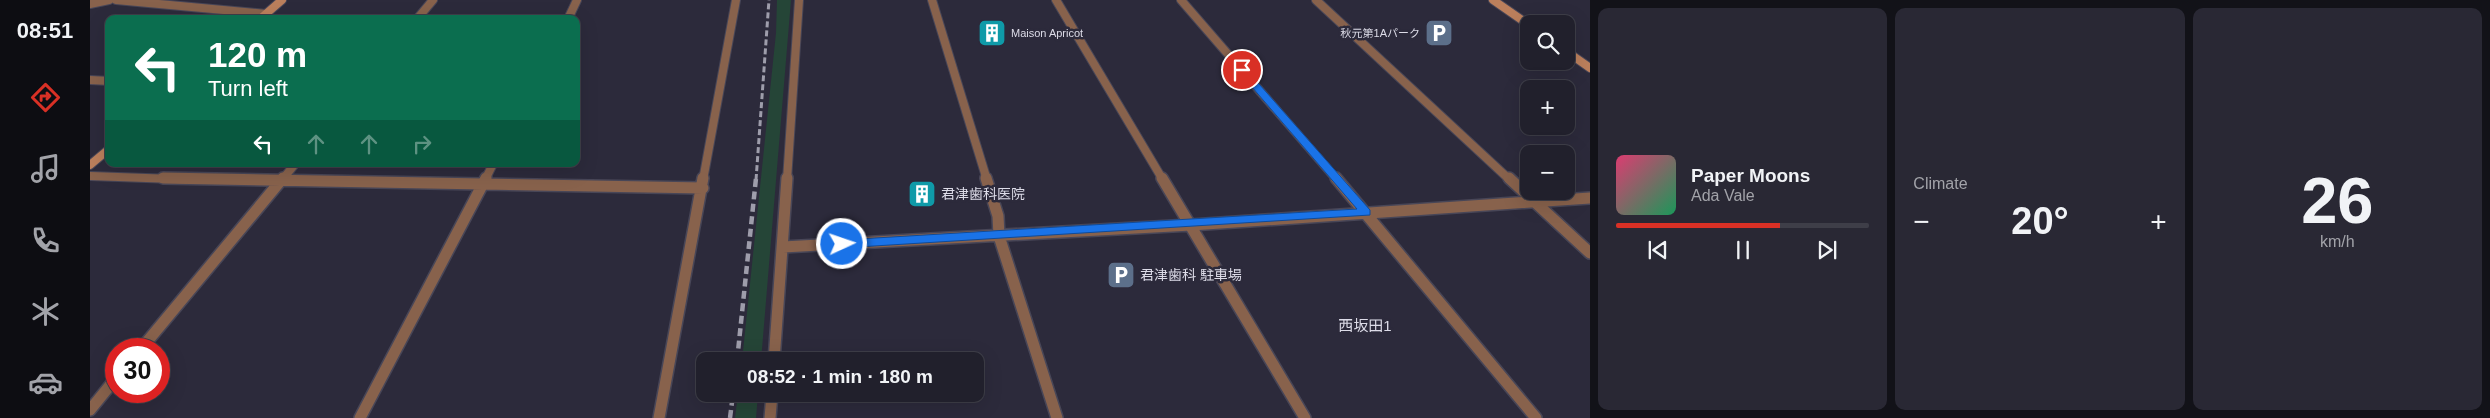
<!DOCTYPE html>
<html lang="en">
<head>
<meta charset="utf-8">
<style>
  :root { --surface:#21202c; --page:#292834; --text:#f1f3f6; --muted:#a2a3a9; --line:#3e3e48; --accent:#d93025 }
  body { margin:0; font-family:Arial,"Noto Sans JP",sans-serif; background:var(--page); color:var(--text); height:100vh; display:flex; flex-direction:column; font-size:19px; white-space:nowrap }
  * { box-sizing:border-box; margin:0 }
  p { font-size:16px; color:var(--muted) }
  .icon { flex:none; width:28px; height:28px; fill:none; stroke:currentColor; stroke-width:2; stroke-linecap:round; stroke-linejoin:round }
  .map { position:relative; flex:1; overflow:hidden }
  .details { display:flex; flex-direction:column; gap:8px; padding:8px; background:#121218; width:900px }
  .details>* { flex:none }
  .banner { position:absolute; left:15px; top:15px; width:475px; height:152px; border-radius:10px; box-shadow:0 5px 20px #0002,0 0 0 1px var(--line); background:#0b6e4f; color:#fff; overflow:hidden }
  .controls { position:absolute; left:1430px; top:15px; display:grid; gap:10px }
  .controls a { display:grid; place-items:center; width:55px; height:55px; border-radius:10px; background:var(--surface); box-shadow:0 5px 20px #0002,0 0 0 1px var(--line); font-size:25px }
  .speed { position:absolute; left:15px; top:338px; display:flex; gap:10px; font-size:25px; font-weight:700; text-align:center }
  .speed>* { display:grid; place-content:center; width:65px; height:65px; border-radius:50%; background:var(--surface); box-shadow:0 5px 20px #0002,0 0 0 1px var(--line); line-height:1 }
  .speed .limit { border:8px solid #d22; background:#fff; color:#111 }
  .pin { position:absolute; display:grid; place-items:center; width:42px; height:42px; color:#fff; margin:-21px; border:2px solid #fff; border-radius:50%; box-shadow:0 1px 5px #0007 }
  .me { position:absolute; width:55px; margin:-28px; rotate:87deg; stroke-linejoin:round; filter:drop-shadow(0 0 4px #0008) }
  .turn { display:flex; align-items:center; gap:18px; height:105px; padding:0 20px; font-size:22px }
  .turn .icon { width:65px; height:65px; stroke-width:2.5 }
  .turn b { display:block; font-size:35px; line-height:42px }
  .lanes { display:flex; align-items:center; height:48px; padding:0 20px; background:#0003; justify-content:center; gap:25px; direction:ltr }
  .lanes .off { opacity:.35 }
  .big { font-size:38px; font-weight:700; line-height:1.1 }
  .details .card { flex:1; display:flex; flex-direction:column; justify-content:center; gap:8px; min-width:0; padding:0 18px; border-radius:10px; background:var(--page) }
  .details .dial { align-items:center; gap:0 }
  .dial b { font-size:65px; line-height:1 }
  .song { display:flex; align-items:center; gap:15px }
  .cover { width:60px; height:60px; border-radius:8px; background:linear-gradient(135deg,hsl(340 70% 55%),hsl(150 70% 35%)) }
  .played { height:5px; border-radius:2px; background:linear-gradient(90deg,var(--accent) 65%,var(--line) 65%) }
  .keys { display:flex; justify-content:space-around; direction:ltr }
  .heat { display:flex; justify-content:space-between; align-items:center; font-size:28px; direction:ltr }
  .details .tiles { flex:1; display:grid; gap:8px; grid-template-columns:repeat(3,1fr) }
  .trip { position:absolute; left:606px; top:352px; width:288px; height:50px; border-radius:10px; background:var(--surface); box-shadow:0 5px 20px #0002,0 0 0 1px var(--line); font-weight:700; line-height:50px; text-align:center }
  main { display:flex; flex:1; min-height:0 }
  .dock { display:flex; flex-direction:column; width:90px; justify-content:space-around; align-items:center; background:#0d0d12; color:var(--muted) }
  .dock .icon { width:35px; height:35px }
  .dock .selected { color:var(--accent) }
  .dock b { font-size:22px; color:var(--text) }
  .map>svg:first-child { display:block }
  .green { fill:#254537 }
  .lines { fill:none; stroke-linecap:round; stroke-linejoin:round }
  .street-far1-casing { stroke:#484657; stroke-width:10 }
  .street-casing { stroke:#484657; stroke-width:14 }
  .secondary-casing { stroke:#484657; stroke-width:10 }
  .street-far1 { stroke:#88624c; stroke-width:8 }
  .street { stroke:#88624c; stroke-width:11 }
  .secondary { stroke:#bb7f5c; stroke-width:8 }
  .rail-far1 { stroke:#9e9dab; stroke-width:3; stroke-dasharray:6 3; stroke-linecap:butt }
  .rail { stroke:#9e9dab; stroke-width:4.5; stroke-dasharray:8 4.5; stroke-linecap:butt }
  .route { fill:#1a73e8; stroke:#114b97 }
  .labels { text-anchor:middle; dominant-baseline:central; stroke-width:5; stroke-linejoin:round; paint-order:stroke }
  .far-poi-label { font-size:11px; fill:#dddce8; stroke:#2c2a3b; text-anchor:start }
  .poi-label { font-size:14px; fill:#dddce8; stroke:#2c2a3b; text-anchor:start }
  .neighbourhood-label { font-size:15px; fill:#dddce8; stroke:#2c2a3b }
</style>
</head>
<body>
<main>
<nav class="dock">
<b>08:51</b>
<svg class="icon selected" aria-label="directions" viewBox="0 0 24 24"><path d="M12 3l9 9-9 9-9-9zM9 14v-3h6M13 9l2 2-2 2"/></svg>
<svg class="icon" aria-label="music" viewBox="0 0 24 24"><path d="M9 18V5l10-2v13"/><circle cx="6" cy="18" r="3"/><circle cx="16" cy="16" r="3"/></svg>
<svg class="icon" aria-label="phone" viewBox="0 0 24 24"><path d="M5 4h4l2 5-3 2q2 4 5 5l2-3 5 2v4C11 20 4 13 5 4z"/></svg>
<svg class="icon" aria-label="climate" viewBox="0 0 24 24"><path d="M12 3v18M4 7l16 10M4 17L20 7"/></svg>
<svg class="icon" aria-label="car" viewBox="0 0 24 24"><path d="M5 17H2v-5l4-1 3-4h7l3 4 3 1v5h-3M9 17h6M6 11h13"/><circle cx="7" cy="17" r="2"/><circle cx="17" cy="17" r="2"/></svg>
</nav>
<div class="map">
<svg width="1500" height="418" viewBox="0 0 1500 418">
  <rect width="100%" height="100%" fill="#2c2a3b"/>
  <!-- green -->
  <path class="green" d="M 687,0 L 701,0 L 671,361 L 652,361 L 686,33 Z
    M 648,394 L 668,394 L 666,418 L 645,418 Z"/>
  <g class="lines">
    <defs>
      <path id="street-far1" d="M 26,0 L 176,14
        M 842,0 L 897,180
        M 966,0 L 1073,180
        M 1091,0 L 1247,180
        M 1226,0 L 1420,180
        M 0,4 L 19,0
        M 327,19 L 343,0
        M 478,19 L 487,0
        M 0,80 L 19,81
        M 0,176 L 112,180
        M 192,180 L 205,164
        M 395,180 L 403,164
        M 613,180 L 646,0
        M 697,180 L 709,0"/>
      <path id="street" d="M 73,178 L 613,188
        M 896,178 L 908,216 L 909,236 L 967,418
        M 1072,178 L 1215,418
        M 1246,178 L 1446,418
        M 1419,178 L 1500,253
        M 693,247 L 1101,225 L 1500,198
        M 51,349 L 193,178
        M 684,361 L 697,178
        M 0,410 L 26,378
        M 270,418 L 396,178
        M 569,418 L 613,178
        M 680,418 L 682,394"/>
      <path id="secondary" d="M 1403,0 L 1439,25
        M 170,19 L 192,0
        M 1476,51 L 1500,68
        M 0,165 L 19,149"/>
    </defs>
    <!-- street-far1 casing -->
    <use href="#street-far1" class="street-far1-casing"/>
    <!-- street casing -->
    <use href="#street" class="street-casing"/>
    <!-- secondary casing -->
    <use href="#secondary" class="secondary-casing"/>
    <!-- street-far1 -->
    <use href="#street-far1" class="street-far1"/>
    <!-- street -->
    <use href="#street" class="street"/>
    <!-- secondary -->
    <use href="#secondary" class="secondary"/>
    <!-- rail-far1 -->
    <path class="rail-far1" d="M 666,180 L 679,0"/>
    <!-- rail -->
    <path class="rail" d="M 647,361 L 666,178
      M 640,418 L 643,394"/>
  </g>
  <!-- route -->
  <path class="route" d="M 1149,68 L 1155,68 L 1280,210 L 1280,215 L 752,248 L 746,244 L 752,240 L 1267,209 L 1149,72 Z"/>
  <!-- icons -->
  <defs>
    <symbol id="building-square" viewBox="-11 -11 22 22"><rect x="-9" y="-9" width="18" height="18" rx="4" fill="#0f9aa8" stroke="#2c2a3b"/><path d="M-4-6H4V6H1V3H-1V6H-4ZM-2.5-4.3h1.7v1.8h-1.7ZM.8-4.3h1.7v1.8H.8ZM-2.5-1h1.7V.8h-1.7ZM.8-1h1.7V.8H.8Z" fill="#fff"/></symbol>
    <symbol id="parking-square" viewBox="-11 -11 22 22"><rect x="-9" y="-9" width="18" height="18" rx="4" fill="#5c6f8a" stroke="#2c2a3b"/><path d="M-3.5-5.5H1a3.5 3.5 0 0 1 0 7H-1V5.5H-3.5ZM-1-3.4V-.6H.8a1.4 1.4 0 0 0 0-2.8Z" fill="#fff"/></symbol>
  </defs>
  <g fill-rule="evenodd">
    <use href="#building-square" x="886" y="17" width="32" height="32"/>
    <use href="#parking-square" x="1333" y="17" width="32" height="32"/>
    <use href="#building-square" x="816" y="178" width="32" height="32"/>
    <use href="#parking-square" x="1015" y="259" width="32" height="32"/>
  </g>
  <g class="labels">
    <!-- far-poi labels -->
    <g class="far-poi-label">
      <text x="921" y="33">Maison Apricot</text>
      <text x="1330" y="33" text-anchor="end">秋元第1Aパーク</text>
    </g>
    <!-- poi labels -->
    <g class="poi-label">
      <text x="851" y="194">君津歯科医院</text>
      <text x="1050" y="275">君津歯科 駐車場</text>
    </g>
    <!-- neighbourhood labels -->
    <g class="neighbourhood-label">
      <text x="1275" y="325">西坂田1</text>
    </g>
  </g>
</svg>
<div class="controls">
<a><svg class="icon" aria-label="search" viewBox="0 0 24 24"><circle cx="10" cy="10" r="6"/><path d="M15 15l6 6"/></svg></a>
<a>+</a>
<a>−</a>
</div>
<div class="speed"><div class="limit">30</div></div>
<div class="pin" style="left:1152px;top:70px;background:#d93025"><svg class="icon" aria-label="arrive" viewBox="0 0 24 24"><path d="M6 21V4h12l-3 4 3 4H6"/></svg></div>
<svg class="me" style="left:752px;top:244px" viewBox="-20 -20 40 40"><circle r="17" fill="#1a73e8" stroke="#fff" stroke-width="3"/><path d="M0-11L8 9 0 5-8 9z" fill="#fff"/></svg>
<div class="trip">08:52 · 1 min · 180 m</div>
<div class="banner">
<div class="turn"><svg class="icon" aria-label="left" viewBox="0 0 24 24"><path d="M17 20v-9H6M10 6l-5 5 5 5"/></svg><div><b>120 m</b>Turn left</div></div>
<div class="lanes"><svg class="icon" aria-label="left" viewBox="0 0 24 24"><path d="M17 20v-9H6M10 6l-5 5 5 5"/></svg><svg class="icon off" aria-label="ahead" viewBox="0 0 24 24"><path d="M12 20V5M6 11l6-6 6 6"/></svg><svg class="icon off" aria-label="ahead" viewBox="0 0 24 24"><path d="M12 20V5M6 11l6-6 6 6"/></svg><svg class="icon off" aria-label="right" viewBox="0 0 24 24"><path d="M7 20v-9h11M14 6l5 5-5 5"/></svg></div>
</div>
</div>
<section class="details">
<div class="tiles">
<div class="card">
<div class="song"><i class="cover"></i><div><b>Paper Moons</b><p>Ada Vale</p></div></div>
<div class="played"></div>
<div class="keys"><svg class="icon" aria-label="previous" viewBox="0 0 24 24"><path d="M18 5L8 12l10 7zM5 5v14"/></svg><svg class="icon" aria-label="pause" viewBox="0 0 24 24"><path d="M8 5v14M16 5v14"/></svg><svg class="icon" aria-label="next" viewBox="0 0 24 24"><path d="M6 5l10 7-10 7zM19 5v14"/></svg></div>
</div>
<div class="card"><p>Climate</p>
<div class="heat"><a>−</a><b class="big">20°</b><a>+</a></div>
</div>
<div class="card dial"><b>26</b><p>km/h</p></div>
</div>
</section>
</main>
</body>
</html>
